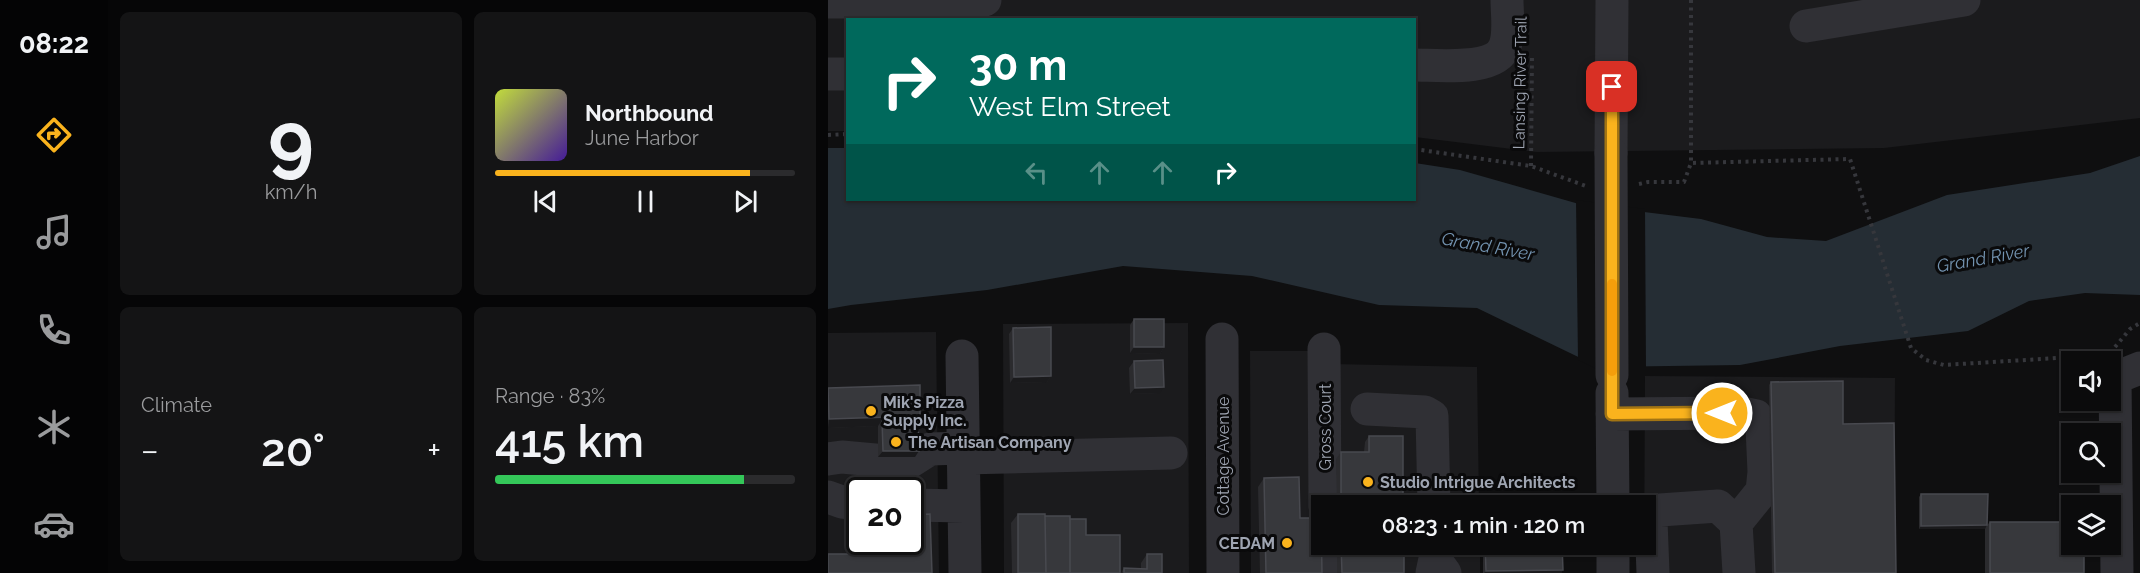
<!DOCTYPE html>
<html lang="en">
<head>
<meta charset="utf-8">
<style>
  :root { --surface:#0b0b0c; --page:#141415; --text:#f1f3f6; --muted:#9a9b9d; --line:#2b2b2d; --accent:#fab31d }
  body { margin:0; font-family:Raleway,sans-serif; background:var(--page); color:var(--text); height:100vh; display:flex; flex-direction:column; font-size:22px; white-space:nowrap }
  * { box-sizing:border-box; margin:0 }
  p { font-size:20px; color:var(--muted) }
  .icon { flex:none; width:33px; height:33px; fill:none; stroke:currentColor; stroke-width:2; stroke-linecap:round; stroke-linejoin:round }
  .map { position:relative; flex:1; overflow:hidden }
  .panel { display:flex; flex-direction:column; gap:12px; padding:12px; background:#060607; width:720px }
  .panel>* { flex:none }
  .guide { position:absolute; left:18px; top:18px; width:570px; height:183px; border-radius:0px; box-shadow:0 2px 4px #0004,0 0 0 2px var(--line); background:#00695c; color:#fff; overflow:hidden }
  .fabs { position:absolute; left:1233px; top:351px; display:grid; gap:12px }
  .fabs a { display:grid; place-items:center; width:60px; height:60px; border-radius:0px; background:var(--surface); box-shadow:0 2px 4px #0004,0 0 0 2px var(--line); font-size:30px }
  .speed { position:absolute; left:18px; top:477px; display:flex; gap:12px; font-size:30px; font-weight:700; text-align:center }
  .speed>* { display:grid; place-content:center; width:78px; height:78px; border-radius:50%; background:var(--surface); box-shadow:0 2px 4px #0004,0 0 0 2px var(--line); line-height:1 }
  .speed .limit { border:3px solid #111; border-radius:9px; background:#fff; color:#111 }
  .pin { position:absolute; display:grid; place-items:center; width:51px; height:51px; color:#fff; margin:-26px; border-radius:12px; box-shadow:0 3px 9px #0006 }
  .me { position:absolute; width:66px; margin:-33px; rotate:270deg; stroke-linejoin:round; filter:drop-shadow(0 0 4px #0008) }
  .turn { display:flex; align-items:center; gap:21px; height:126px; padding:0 24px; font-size:27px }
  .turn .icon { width:78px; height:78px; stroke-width:2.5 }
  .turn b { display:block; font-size:42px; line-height:51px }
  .lanes { display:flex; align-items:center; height:57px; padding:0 24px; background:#0003; justify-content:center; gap:30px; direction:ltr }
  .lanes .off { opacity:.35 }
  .big { font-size:45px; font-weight:600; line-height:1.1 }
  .panel .widget { flex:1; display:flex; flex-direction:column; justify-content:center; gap:9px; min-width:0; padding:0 21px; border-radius:9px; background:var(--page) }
  .panel .dial { align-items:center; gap:0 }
  .dial b { font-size:78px; line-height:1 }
  .song { display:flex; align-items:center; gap:18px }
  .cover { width:72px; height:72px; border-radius:9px; background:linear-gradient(135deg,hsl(70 70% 55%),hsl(260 70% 35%)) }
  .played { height:6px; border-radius:3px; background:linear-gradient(90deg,var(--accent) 85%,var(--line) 85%) }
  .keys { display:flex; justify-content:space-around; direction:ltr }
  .heat { display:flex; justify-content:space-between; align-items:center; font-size:33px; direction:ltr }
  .charge { height:9px; border-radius:4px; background:linear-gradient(90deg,#34c759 83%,var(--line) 0) }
  .panel .tiles { flex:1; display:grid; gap:12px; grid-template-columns:repeat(2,1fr) }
  .trip { position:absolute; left:483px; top:495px; width:345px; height:60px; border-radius:0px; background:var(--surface); box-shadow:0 2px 4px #0004,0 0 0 2px var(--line); font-weight:600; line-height:60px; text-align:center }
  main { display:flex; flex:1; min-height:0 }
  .menu { display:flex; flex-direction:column; width:108px; justify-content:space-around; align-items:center; background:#040405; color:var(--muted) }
  .menu .icon { width:42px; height:42px }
  .menu .on { color:var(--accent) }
  .menu b { font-size:27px; color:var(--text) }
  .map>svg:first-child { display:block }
  .built { fill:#1b1b1d; fill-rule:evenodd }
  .water { fill:#252d34 }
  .pier { fill:#0f0f10 }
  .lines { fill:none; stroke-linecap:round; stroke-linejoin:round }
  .path { stroke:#36373c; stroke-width:4; stroke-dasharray:3 4.5; stroke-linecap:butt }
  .minor { stroke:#303035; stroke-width:33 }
  .minor-bridge { stroke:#303035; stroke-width:33 }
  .wall { fill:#2b2b2e }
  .shaded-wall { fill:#1a1a1c }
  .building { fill:#37383c; stroke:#48494f; stroke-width:1.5 }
  .route-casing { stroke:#a27413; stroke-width:15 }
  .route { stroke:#fab31d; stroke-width:10 }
  .slow { stroke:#f59e0b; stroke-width:10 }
  .poi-dot { fill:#fab31d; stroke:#0a0a0b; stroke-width:2 }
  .labels { text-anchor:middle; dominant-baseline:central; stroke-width:6; stroke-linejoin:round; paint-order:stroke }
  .street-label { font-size:16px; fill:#9fa5b2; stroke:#0a0a0b }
  .poi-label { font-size:16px; font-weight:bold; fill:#9fa5b2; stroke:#0a0a0b; text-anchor:start }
  .water-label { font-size:18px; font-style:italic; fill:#7393b0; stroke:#0a0a0b }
</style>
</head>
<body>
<main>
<nav class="menu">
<b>08:22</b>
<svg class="icon on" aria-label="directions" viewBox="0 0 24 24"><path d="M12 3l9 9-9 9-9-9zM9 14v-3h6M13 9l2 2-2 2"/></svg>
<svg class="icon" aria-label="music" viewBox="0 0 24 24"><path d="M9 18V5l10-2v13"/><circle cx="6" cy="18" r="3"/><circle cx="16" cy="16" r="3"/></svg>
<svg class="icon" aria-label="phone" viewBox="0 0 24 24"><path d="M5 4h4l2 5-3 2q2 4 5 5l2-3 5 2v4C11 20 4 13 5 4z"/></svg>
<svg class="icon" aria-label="climate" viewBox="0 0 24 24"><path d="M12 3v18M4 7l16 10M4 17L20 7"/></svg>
<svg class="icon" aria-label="car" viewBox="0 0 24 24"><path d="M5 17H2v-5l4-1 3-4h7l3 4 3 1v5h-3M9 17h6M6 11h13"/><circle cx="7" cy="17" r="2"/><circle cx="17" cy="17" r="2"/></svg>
</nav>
<section class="panel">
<div class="tiles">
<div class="widget dial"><b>9</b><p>km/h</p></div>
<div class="widget">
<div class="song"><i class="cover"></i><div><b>Northbound</b><p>June Harbor</p></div></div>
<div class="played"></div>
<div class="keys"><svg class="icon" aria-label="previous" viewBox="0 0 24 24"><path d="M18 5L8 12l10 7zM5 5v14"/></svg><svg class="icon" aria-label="pause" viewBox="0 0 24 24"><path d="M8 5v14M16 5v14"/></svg><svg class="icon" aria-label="next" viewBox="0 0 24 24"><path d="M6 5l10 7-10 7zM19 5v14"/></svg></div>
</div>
<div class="widget"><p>Climate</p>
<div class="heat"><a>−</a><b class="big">20°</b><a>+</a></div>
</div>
<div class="widget"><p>Range · 83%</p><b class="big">415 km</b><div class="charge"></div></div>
</div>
</section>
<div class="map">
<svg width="1312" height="573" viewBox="0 0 1312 573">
  <rect width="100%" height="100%" fill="#0f0f10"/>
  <!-- built -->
  <path class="built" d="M 0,0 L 1312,0 L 1312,118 L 1056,148 L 709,152 L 587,137 L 586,20 L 20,20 L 19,131 L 0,131 Z
    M 360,323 L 361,573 L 176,573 L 175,324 Z
    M 108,332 L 111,573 L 0,573 L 0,333 ZM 32,490 L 82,490 L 82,542 L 32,542 Z
    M 422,351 L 487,351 L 491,573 L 423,573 Z
    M 504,364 L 649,367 L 651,505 L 504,506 Z
    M 817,376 L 1067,378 L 1066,573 L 816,573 Z
    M 504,545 L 652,545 L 652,573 L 504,573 Z"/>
  <!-- water -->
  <path class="water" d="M 0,148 L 19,148 L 20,200 L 586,200 L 587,163 L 632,170 L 751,204 L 873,219 L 939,237 L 998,241 L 1119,195 L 1262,173 L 1312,156 L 1312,295 L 1257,293 L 1201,301 L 1140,331 L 1012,346 L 912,365 L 771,367 L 649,308 L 551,305 L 424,276 L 295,266 L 159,290 L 23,305 L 0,309 Z"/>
  <!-- pier -->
  <path class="pier" d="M 748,200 L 817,209 L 818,370 L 771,370 L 750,360 Z"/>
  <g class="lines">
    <!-- path -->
    <path class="path" d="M 863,0 L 863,163
      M 0,135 L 20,134
      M 586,149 L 703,166 L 758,186
      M 703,166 L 704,56
      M 811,184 L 820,182 L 856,182 L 863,163 L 1022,159 L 1083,348 L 1098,360 L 1116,365 L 1262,356 L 1274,352
      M 1287,347 L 1302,329 L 1312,323"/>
    <!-- minor -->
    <path class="minor" d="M 73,0 L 80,2 L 157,0
      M 0,2 L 80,2
      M 978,26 L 1136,0
      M 586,65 C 609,65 668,72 677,46 C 682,33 679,14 679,0
      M 0,74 L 20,74
      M 783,153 L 784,0
      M 394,339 L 395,573
      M 496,349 L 497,506
      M 134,356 L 137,573
      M 784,393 L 785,506
      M 539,409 L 597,412 L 604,416 L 606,506
      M 784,414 L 914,413 L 928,416 L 934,427 L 936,472 L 934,491 L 908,523
      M 135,458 L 343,453
      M 0,459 L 14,457 L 80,463 L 102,449 L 135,448
      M 0,497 L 14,502 L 32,504
      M 82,505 L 136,506
      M 498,544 L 498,573
      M 785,544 L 785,573
      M 604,573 L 607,559 L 617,573
      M 825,573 L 823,520 L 832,510 L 890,506 L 908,523 L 911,573
      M 1289,573 L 1287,378 L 1312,368"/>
    <!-- minor-bridge -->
    <path class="minor-bridge" d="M 783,153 L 784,375"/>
  </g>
  <!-- wall -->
  <path class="wall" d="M 306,319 L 336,347 L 332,354 L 302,353 L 302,325 Z
    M 185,328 L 223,376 L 219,382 L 182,383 L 181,334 Z
    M 306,361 L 332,393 L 302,394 L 301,368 Z
    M 943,382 L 1015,424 L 1068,573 L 944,573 L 941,385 Z
    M 0,388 L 92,416 L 90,419 L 87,457 L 50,457 L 50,426 L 0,428 Z
    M 541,436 L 575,506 L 509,506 L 508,459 L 513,452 L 536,452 L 537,442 Z
    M 436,478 L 472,518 L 494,573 L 432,573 L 430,487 Z
    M 1093,494 L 1159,525 L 1162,522 L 1256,573 L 1157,573 L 1157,529 L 1091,529 L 1091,497 Z
    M 190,514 L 242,519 L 258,535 L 292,573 L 184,573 L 183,523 Z
    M 31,522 L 55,556 L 73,555 L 72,542 L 82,542 L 104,573 L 27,554 L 26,528 Z
    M 509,544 L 576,544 L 576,573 L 509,573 Z
    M 656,544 L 734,544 L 735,570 L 733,573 L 655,573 L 655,546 Z
    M 319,554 L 334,573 L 293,573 L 296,568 L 313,569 L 313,563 Z"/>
  <!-- shaded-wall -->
  <path class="shaded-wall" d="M 306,347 L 336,347 L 332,354 L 302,353 Z
    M 223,376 L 219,382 L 182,383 L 186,377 Z
    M 336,387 L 332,393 L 302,394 L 307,388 Z
    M 92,416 L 86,425 L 54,420 L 50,426 L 0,428 L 1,419 Z
    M 55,451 L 91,451 L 87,457 L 50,457 Z
    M 1159,525 L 1157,529 L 1091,529 L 1093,526 Z
    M 735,570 L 733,573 L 656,573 L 658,571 Z"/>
  <!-- building -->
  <path class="building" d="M 306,319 L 336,319 L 336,347 L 306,347 Z
    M 223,327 L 223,376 L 186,377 L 185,328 Z
    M 335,360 L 336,387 L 307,388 L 306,361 Z
    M 1015,381 L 1015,424 L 1066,423 L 1068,573 L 947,573 L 943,382 Z
    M 92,385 L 92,416 L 1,419 L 0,388 Z
    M 90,419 L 91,451 L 55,451 L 54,420 Z
    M 541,436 L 575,436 L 575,506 L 513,506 L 513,452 L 541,452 Z
    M 471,477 L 472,518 L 493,518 L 494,573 L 438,573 L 436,478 Z
    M 1093,494 L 1160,494 L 1159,525 L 1093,526 Z
    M 102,514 L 104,573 L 0,573 L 0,554 L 32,554 L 31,522 L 32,542 L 55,542 L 55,556 L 78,555 L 77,542 L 82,542 L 82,515 Z
    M 190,514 L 217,514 L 218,573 L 190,573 Z
    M 217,516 L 242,516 L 242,573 L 218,573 Z
    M 242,519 L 258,519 L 258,535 L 292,535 L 292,573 L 242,573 Z
    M 1162,522 L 1244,522 L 1244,544 L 1256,544 L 1256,573 L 1162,573 Z
    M 513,544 L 576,544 L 576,573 L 514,573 Z
    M 657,544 L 734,544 L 735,570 L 658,571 Z
    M 319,554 L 334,554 L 334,573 L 296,573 L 296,568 L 319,569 Z"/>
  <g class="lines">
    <defs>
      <path id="route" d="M 784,87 L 784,414 L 894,413"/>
    </defs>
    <!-- route casing -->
    <use href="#route" class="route-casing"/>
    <!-- route -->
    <use href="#route" class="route"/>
    <!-- slow -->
    <path class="slow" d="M 784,284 L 784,371"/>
  </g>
  <!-- markers -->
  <g class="poi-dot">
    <circle cx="43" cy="411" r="6"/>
    <circle cx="68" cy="442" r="6"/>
    <circle cx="540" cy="482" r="6"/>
    <circle cx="459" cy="543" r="6"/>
  </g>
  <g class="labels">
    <!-- street labels -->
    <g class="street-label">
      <text transform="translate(692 83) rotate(-89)">Lansing River Trail</text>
      <text transform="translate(497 427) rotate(-90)">Gross Court</text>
      <text transform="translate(395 456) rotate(-90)">Cottage Avenue</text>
    </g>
    <!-- poi labels -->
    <g class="poi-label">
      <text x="55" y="402">Mik's Pizza<tspan x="55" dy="18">Supply Inc.</tspan></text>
      <text x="80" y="442">The Artisan Company</text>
      <text x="552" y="482">Studio Intrigue Architects</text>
      <text x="447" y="543" text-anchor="end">CEDAM</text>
    </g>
    <!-- water labels -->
    <g class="water-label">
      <text transform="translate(660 246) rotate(10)">Grand River</text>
      <text transform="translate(1155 258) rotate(-10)">Grand River</text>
    </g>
  </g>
</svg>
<div class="fabs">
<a><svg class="icon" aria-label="sound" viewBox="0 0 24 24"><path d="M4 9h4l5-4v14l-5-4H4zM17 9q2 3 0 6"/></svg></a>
<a><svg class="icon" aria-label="search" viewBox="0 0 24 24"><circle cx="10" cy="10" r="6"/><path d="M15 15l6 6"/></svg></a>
<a><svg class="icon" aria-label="layers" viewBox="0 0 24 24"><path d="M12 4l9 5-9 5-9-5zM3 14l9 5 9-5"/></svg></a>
</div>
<div class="speed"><div class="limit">20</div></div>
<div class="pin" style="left:784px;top:87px;background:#d93025"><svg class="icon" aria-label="arrive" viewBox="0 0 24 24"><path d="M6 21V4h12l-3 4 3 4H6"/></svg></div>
<svg class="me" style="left:894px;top:413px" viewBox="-20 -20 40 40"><circle r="17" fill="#fab31d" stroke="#fff" stroke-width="3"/><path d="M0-11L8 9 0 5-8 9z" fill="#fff"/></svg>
<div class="trip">08:23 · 1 min · 120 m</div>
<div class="guide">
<div class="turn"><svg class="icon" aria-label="right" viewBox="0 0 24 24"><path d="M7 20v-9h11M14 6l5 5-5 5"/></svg><div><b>30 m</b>West Elm Street</div></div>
<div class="lanes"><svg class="icon off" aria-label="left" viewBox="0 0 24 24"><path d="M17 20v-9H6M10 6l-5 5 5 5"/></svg><svg class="icon off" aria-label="ahead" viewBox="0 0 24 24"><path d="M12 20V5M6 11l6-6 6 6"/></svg><svg class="icon off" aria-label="ahead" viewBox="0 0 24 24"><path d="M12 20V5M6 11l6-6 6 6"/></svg><svg class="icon" aria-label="right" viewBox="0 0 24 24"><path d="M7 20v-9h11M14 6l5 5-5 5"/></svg></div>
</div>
</div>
</main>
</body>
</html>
